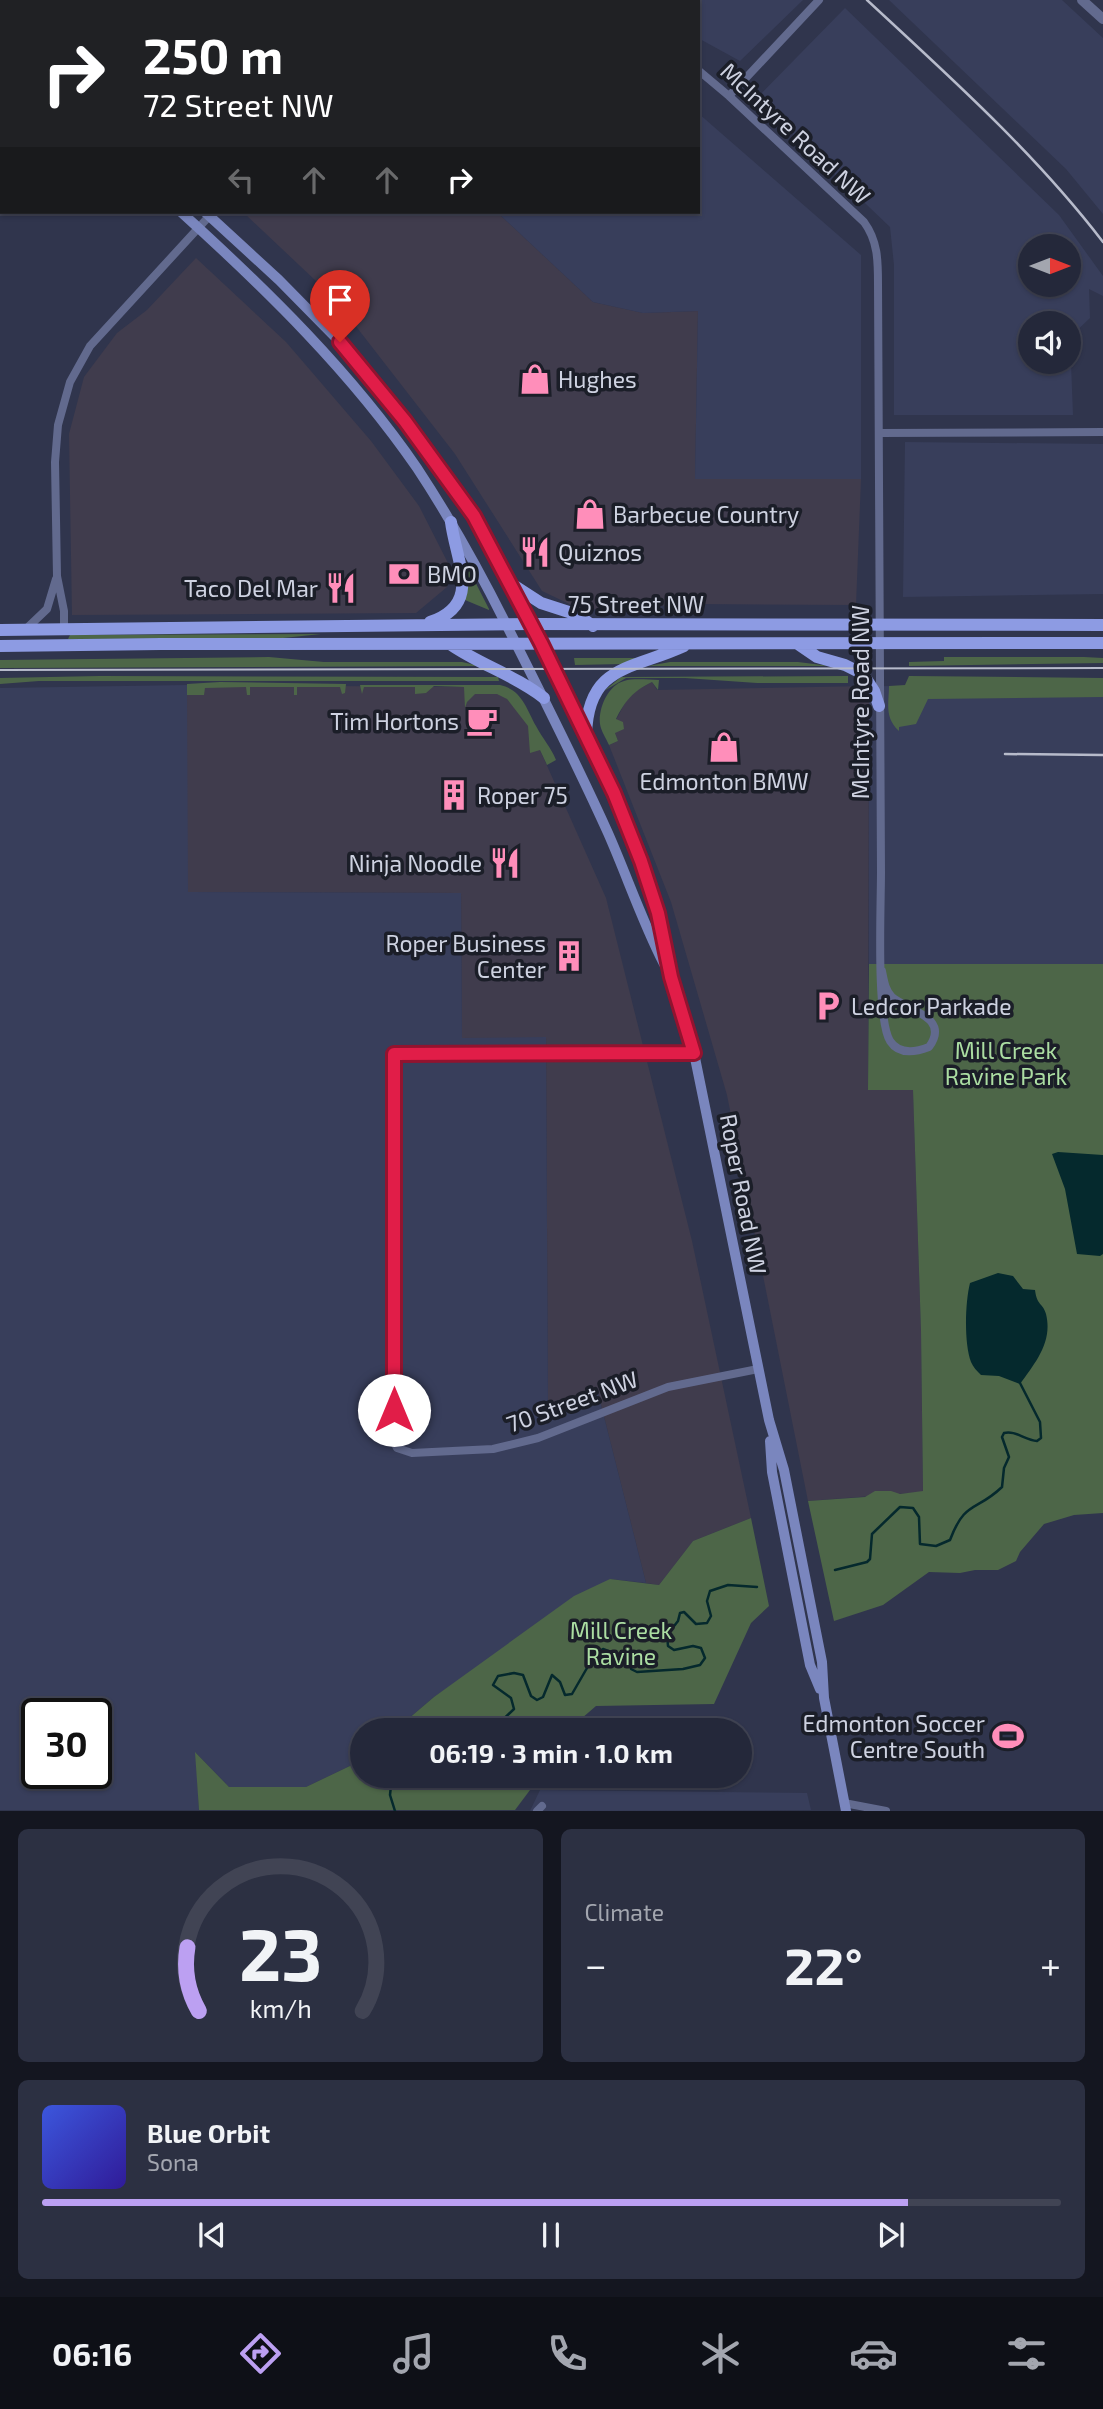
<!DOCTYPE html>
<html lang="en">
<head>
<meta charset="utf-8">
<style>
  :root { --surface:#24283a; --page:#2c3042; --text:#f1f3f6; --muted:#a3a6af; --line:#414454; --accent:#bca0f2 }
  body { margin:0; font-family:"Exo 2",sans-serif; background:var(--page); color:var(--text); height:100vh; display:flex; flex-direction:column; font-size:26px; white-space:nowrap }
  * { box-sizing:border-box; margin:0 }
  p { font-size:23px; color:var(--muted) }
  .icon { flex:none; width:38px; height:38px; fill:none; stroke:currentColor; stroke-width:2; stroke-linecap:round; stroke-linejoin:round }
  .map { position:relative; height:1811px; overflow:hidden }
  .drawer { display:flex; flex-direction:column; gap:18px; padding:18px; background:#141620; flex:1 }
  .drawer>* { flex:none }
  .guide { position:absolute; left:0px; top:0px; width:700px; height:214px; box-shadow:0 2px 5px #0004,0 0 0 2px var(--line); background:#202124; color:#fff; overflow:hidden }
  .needle { width:46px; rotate:90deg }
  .controls { position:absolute; left:1018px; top:234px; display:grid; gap:14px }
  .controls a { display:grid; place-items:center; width:63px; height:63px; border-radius:50%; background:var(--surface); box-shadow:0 2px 5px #0004,0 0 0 2px var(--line); font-size:35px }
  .speed { position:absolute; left:21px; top:1698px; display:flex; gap:14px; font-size:35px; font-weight:700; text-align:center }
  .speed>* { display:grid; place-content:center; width:91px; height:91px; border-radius:50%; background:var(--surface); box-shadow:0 2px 5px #0004,0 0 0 2px var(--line); line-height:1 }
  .speed .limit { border:4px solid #111; border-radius:10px; background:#fff; color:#111 }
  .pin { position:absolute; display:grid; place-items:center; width:60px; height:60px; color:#fff; margin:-72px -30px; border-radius:50% 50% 50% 0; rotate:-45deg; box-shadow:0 0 7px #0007 }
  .pin .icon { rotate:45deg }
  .me { position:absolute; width:77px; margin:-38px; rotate:0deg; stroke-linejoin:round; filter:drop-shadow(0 0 5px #0008) }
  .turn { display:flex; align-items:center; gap:24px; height:147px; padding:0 28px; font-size:32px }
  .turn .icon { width:91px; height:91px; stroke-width:2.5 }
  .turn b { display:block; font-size:49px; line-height:60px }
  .lanes { display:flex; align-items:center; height:66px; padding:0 28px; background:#0003; justify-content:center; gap:35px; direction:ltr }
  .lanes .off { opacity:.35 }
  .big { font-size:52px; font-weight:700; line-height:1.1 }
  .drawer .card { flex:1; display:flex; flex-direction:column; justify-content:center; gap:10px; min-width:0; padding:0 24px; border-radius:10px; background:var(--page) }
  .drawer .dial { align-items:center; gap:0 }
  .dial svg { height:182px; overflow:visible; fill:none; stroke:var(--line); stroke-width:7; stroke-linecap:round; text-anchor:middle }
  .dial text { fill:var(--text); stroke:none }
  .song { display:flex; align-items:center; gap:21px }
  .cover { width:84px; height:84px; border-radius:10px; background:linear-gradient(135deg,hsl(230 70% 55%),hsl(250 70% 35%)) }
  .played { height:7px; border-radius:4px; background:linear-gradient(90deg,var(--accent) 85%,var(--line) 85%) }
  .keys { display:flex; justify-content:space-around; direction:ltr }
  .heat { display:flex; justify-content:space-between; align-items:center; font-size:38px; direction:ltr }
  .drawer .tiles { flex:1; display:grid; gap:18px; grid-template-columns:1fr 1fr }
  .card:last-child { grid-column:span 2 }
  .trip { position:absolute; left:350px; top:1718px; width:402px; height:70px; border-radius:35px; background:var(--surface); box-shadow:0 2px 5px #0004,0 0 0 2px var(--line); font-weight:700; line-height:70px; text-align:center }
  .tabs { display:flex; height:112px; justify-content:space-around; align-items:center; background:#0e1017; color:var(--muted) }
  .tabs .icon { width:49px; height:49px }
  .tabs .current { color:var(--accent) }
  .tabs b { font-size:32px; color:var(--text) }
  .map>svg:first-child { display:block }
  .commercial { fill:#403c4d }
  .built { fill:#383e5b; fill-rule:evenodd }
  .green { fill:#4d6648 }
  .water { fill:#05292d }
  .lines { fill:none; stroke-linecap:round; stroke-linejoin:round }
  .stream { stroke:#05292d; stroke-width:2.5 }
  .minor { stroke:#626a8e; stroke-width:8 }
  .tertiary { stroke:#626a8e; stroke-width:10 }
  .secondary { stroke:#7a86be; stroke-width:10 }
  .primary { stroke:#8d9be3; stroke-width:12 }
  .tram { stroke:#b7bbcb; stroke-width:2 }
  .rail { stroke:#b7bbcb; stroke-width:2.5 }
  .route-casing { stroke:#92132f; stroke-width:18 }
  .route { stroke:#e11d48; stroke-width:12 }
  .labels { text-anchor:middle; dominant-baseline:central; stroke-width:7; stroke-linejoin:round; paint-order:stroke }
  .street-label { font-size:23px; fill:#ced2e1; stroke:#1b1e28 }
  .poi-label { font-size:23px; fill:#ced2e1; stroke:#1b1e28; text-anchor:start }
  .park-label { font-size:23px; fill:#abdda2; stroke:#1b1e28 }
</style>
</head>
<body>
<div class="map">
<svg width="1103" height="1811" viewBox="0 0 1103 1811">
  <rect width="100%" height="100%" fill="#30354d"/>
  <!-- commercial -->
  <path class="commercial" d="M 26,0 L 386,0 L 28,2 Z
    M 247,212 L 497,212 L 593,302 L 643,313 L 698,311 L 695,479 L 861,479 L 856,605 L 696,604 L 582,610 L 542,591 L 455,454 L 334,298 L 245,214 Z
    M 196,258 L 286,342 L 371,441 L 419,506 L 449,565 L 447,587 L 416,613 L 72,615 L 69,434 L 84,377 L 117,333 L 147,310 Z
    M 652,682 L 657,690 L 869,686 L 868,1089 L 913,1089 L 921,1331 L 923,1492 L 808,1501 L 727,1095 L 671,902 L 609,745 L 618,741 L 615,733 L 616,720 L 626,701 L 637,690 Z
    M 187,685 L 472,687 L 501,692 L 528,723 L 606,898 L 692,1241 L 751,1518 L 693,1541 L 659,1585 L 646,1583 L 598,1393 L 548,1416 L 546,1038 L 462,1038 L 461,893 L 187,892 Z"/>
  <!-- built -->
  <path class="built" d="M 590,0 L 803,0 L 740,61 L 698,38 L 698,2 Z
    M 889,0 L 1062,0 L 1103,38 L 1103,214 L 1066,169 Z
    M 845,8 L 1059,215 L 1103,276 L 1103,296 L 1089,289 L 1090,318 L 1070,337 L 1073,415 L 894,415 L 894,265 L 890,227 L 756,99 ZM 1031,247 L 1069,247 L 1069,285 L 1031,285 ZM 1031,324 L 1069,324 L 1069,362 L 1031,362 Z
    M 698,113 L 861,255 L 861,479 L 695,479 L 698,311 L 643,313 L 593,302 L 497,212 L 698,212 Z
    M 905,442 L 1103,444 L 1103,594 L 903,597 Z
    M 187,685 L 188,892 L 461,893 L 462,1038 L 546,1037 L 548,1415 L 598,1393 L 646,1583 L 610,1579 L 434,1697 L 394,1731 L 362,1731 L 362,1757 L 352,1765 L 306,1787 L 229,1787 L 196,1753 L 199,1810 L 0,1810 L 0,688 ZM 37,1713 L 96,1713 L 96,1773 L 37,1773 Z
    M 869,686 L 1103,687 L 1103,964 L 869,964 Z
    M 540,1790 L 807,1793 L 811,1810 L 530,1811 Z"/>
  <!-- green -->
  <path class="green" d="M 464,560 L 489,609 L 489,610 L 465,600 Z
    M 321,634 L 283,638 L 68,639 L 70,635 Z
    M 269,657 L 324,662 L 462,662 L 480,666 L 0,668 L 0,660 Z
    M 944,657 L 1084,657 L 1103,658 L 1103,663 L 909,666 L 909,662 L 944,661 Z
    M 574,658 L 638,658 L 623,664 L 575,665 Z
    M 670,662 L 798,662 L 830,666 L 648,666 Z
    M 100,676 L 498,677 L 499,681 L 39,681 L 0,684 L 0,678 Z
    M 848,676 L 848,683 L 757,683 L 685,678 L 626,678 L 604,691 L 621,677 Z
    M 909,676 L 1103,678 L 1103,697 L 928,699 L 916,724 L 899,727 L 899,731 C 884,717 889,703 889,686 L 905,685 Z
    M 659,680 L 658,690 L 652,682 C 633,691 625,701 616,719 L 623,722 L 624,729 L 615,733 L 618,741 L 609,745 C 606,738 601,731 600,724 C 598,709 608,685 624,681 C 634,678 648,680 659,680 Z
    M 220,682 L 346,684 L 345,693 L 342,694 L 340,687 L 297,687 L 297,695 L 294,695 L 294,687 L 250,687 L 250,695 L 247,695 L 246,687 L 205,688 L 204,695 L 187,695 L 187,684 Z
    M 360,685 L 500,685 C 522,690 526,708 536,726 C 542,738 551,747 556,760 L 547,765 L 540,750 L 530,753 L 528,726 L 507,699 L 497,694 L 475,694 L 467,702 L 465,708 L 464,687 L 434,686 L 426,693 L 415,694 L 415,687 L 364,687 L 362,694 Z
    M 869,964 L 1103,964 L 1103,1513 L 1074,1515 L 1044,1524 L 1020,1552 L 1016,1561 L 998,1570 L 975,1570 L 960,1573 L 929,1572 L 883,1605 L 834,1621 L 808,1501 L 865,1497 L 875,1491 L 891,1491 L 900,1494 L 923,1491 L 921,1331 L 913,1090 L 868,1090 Z
    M 751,1518 L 769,1606 L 751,1623 L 714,1704 L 596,1706 L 567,1731 L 394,1731 L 434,1697 L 574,1596 L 610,1579 L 659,1585 L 693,1541 Z
    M 195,1752 L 229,1787 L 306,1787 L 352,1765 L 362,1757 L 362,1776 L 525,1776 L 530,1790 L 515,1810 L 199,1810 Z"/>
  <!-- water -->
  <path class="water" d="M 1058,1152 L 1103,1155 L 1103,1254 L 1100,1256 L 1077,1254 L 1065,1189 L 1052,1154 Z
    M 998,1273 L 1013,1276 L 1023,1289 L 1035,1290 C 1037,1306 1043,1303 1046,1314 C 1053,1342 1035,1363 1020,1384 L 999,1376 L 981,1375 C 977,1371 973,1367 971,1362 C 964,1343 965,1303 970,1283 Z"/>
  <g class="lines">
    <!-- stream -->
    <path class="stream" d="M 835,1570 L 867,1562 L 870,1559 L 872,1534 L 900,1507 L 913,1508 L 919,1517 L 920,1544 L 936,1546 L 950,1540 C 965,1500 976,1512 1002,1487 L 1004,1468 L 1009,1457 L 1002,1437 L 1004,1433 C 1015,1430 1025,1440 1037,1441 L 1041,1438 L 1040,1422 L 1020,1383
      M 491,1731 L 514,1709 L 511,1698 L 493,1685 L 498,1676 L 514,1673 L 523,1675 L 531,1696 L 537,1700 L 543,1697 L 552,1675 L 560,1682 L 565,1695 L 572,1694 L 587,1668 L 589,1658 L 603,1649 L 616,1654 L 630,1654 L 631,1669 L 637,1672 L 683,1669 L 700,1665 L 705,1658 L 701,1648 L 693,1646 L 674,1650 L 668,1646 L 667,1635 L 678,1621 L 680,1613 L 684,1612 L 696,1624 L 707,1623 L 711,1616 L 707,1601 L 710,1591 L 728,1585 L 757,1587
      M 392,1776 L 390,1795 L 395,1811
      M 461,1776 L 464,1781 L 481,1776"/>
    <!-- minor -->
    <path class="minor" d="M 523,0 L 527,2
      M 408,2 L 410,0
      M 698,70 L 729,96 L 864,222 C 878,241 878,261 878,284 C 878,480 879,676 881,872 C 881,905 876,1018 890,1041 C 899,1055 916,1052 929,1047 C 951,1017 907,1010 892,997 C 885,990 884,981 882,971
      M 729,96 L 819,0
      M 879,433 L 1103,432
      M 64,628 L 64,611 L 57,576 L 55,462 L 58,425 L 70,382 L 90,346 L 213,212
      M 26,629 L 47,609 L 56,579
      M 694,1053 L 394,1054 L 394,1442 L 397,1448 L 412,1453 L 493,1449 L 538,1438 L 668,1387 L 758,1369
      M 844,1803 L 886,1811
      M 537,1811 L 542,1806"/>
    <!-- tertiary -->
    <path class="tertiary" d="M 1082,0 L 1103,19"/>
    <!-- secondary -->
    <path class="secondary" d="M 0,19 L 2,21
      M 0,45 L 2,46
      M 181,212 C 267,290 351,372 417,468 C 450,518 479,570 506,624 C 541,693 576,762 608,833 C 627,876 642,921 664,964
      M 205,212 L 279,280 L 340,342 L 443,472 L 483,533 L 541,643 L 614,793 L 650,887 L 658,913 L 671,977 L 694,1053 L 769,1420 L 784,1470 L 822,1662 L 824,1698 L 846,1811
      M 770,1441 L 772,1472 L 810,1665 L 820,1689"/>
    <!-- primary -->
    <path class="primary" d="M 507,581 L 541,603 L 578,615 L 593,626
      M 430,622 C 483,604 456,562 451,522
      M 0,630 L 530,624 L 1103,625
      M 450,644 C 480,665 515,675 544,698
      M 798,644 L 817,657 L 845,665 L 863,674 L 874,691 L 879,706
      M 0,646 L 161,644 L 1103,643
      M 586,735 C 588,664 632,670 684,646"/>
    <!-- tram -->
    <path class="tram" d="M 0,670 L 1103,668"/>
    <!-- rail -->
    <path class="rail" d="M 867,0 C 950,77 1034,152 1103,242
      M 1005,754 L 1103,755"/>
  </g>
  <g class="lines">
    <defs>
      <path id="route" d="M 340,342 L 405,421 L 474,516 L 541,643 L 614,793 L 641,861 L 658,913 L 671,977 L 694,1053 L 394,1054 L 394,1410"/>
    </defs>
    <!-- route casing -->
    <use href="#route" class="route-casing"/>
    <!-- route -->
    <use href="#route" class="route"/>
  </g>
  <!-- icons -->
  <defs>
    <symbol id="shop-bare" viewBox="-9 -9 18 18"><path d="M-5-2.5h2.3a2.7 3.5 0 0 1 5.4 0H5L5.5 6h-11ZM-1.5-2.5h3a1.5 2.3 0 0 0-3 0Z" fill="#ff8eba" stroke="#1b1e28" stroke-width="2.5" paint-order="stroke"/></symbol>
    <symbol id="restaurant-bare" viewBox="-9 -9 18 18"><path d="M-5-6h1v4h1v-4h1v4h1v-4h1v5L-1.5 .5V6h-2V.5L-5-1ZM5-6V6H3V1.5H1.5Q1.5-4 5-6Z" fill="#ff8eba" stroke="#1b1e28" stroke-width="2.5" paint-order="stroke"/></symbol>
    <symbol id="bank-bare" viewBox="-9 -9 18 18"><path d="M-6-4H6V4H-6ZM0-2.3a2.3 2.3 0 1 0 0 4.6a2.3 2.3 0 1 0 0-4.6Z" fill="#ff8eba" stroke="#1b1e28" stroke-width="2.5" paint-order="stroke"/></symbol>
    <symbol id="cafe-bare" viewBox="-9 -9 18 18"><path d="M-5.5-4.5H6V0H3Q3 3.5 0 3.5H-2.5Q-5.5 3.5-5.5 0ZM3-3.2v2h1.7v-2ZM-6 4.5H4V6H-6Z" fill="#ff8eba" stroke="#1b1e28" stroke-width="2.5" paint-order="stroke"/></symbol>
    <symbol id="building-bare" viewBox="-9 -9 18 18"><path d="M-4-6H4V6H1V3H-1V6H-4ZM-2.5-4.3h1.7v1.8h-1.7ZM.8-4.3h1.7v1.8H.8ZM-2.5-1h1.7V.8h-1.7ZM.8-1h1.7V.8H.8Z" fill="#ff8eba" stroke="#1b1e28" stroke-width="2.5" paint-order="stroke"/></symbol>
    <symbol id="parking-bare" viewBox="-9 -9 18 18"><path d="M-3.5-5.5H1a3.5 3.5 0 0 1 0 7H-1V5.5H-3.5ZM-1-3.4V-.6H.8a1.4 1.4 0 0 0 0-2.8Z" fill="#ff8eba" stroke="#1b1e28" stroke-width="2.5" paint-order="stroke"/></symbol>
    <symbol id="stadium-bare" viewBox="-9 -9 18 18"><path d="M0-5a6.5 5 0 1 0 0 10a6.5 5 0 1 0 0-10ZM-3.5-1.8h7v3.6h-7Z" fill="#ff8eba" stroke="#1b1e28" stroke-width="2.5" paint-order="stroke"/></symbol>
  </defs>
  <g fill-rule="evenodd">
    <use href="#shop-bare" x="513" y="357" width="44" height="44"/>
    <use href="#shop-bare" x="568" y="492" width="44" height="44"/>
    <use href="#restaurant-bare" x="513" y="530" width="44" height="44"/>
    <use href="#bank-bare" x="382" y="552" width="44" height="44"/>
    <use href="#restaurant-bare" x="319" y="566" width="44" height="44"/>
    <use href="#cafe-bare" x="460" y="699" width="44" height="44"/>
    <use href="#shop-bare" x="702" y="725" width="44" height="44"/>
    <use href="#building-bare" x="432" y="773" width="44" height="44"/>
    <use href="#restaurant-bare" x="483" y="841" width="44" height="44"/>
    <use href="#building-bare" x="547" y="934" width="44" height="44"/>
    <use href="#parking-bare" x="806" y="984" width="44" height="44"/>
    <use href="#stadium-bare" x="986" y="1714" width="44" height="44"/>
  </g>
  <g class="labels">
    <!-- street labels -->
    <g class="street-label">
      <text transform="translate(796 133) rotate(43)">McIntyre Road NW</text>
      <text x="636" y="604">75 Street NW</text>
      <text transform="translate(860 702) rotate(-90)">McIntyre Road NW</text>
      <text transform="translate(744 1194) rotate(79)">Roper Road NW</text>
      <text transform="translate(572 1401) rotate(-20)">70 Street NW</text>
    </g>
    <!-- poi labels -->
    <g class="poi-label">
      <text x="558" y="379">Hughes</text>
      <text x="613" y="514">Barbecue Country</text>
      <text x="558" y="552">Quiznos</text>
      <text x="427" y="574">BMO</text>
      <text x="318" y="588" text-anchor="end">Taco Del Mar</text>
      <text x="459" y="721" text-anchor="end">Tim Hortons</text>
      <text x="724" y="781" text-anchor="middle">Edmonton BMW</text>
      <text x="477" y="795">Roper 75</text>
      <text x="482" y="863" text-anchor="end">Ninja Noodle</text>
      <text x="546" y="943" text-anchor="end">Roper Business<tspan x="546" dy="26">Center</tspan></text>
      <text x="851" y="1006">Ledcor Parkade</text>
      <text x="985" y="1723" text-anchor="end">Edmonton Soccer<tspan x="985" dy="26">Centre South</tspan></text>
    </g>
    <!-- park labels -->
    <g class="park-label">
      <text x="1006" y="1050">Mill Creek<tspan x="1006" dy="26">Ravine Park</tspan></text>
      <text x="621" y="1630">Mill Creek<tspan x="621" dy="26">Ravine</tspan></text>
    </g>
  </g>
</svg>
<div class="controls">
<a><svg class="needle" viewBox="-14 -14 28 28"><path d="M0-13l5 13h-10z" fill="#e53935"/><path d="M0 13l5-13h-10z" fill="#a3a6af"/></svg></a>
<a><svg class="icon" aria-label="sound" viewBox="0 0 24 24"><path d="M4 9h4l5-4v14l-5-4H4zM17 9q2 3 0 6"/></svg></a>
</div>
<div class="speed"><div class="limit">30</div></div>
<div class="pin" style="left:340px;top:342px;background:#d93025"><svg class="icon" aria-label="arrive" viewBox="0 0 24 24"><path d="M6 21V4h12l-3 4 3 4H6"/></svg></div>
<svg class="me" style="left:394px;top:1410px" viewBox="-20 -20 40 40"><circle r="19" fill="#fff"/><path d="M0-13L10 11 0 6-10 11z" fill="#e11d48"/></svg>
<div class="trip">06:19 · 3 min · 1.0 km</div>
<div class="guide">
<div class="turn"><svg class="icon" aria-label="right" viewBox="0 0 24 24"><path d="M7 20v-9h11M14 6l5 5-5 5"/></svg><div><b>250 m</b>72 Street NW</div></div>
<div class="lanes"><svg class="icon off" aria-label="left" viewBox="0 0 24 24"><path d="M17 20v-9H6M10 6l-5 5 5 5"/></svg><svg class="icon off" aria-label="ahead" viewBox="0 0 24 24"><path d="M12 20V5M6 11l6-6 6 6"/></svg><svg class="icon off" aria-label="ahead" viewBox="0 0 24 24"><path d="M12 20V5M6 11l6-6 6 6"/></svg><svg class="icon" aria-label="right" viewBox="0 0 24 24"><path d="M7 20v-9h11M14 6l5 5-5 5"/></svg></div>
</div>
</div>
<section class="drawer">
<div class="tiles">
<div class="card dial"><svg viewBox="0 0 100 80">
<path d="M14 69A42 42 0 1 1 86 69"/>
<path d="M14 69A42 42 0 0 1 9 41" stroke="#bca0f2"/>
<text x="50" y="56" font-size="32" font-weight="700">23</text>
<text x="50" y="72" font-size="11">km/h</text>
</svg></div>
<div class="card"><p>Climate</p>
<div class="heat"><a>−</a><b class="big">22°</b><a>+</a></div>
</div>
<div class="card">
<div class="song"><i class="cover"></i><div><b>Blue Orbit</b><p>Sona</p></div></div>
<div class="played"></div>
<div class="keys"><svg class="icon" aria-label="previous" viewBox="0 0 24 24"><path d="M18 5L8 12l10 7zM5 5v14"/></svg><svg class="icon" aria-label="pause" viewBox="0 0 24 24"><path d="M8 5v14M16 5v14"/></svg><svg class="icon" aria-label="next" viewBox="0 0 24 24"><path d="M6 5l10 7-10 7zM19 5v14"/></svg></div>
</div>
</div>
</section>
<nav class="tabs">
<b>06:16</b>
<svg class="icon current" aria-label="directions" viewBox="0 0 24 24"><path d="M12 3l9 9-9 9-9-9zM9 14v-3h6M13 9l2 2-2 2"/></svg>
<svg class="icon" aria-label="music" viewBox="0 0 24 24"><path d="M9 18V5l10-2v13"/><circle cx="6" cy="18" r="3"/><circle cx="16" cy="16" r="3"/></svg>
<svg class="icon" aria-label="phone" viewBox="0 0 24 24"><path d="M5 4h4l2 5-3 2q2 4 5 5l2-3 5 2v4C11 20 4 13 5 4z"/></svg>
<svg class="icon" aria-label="climate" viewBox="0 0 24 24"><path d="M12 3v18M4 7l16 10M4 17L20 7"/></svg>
<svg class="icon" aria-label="car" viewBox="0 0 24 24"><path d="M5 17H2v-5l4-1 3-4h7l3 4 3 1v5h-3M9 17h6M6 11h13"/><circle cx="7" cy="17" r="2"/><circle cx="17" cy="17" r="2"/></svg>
<svg class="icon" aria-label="filters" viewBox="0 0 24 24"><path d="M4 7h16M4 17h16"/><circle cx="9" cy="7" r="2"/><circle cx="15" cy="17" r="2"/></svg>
</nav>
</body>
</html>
